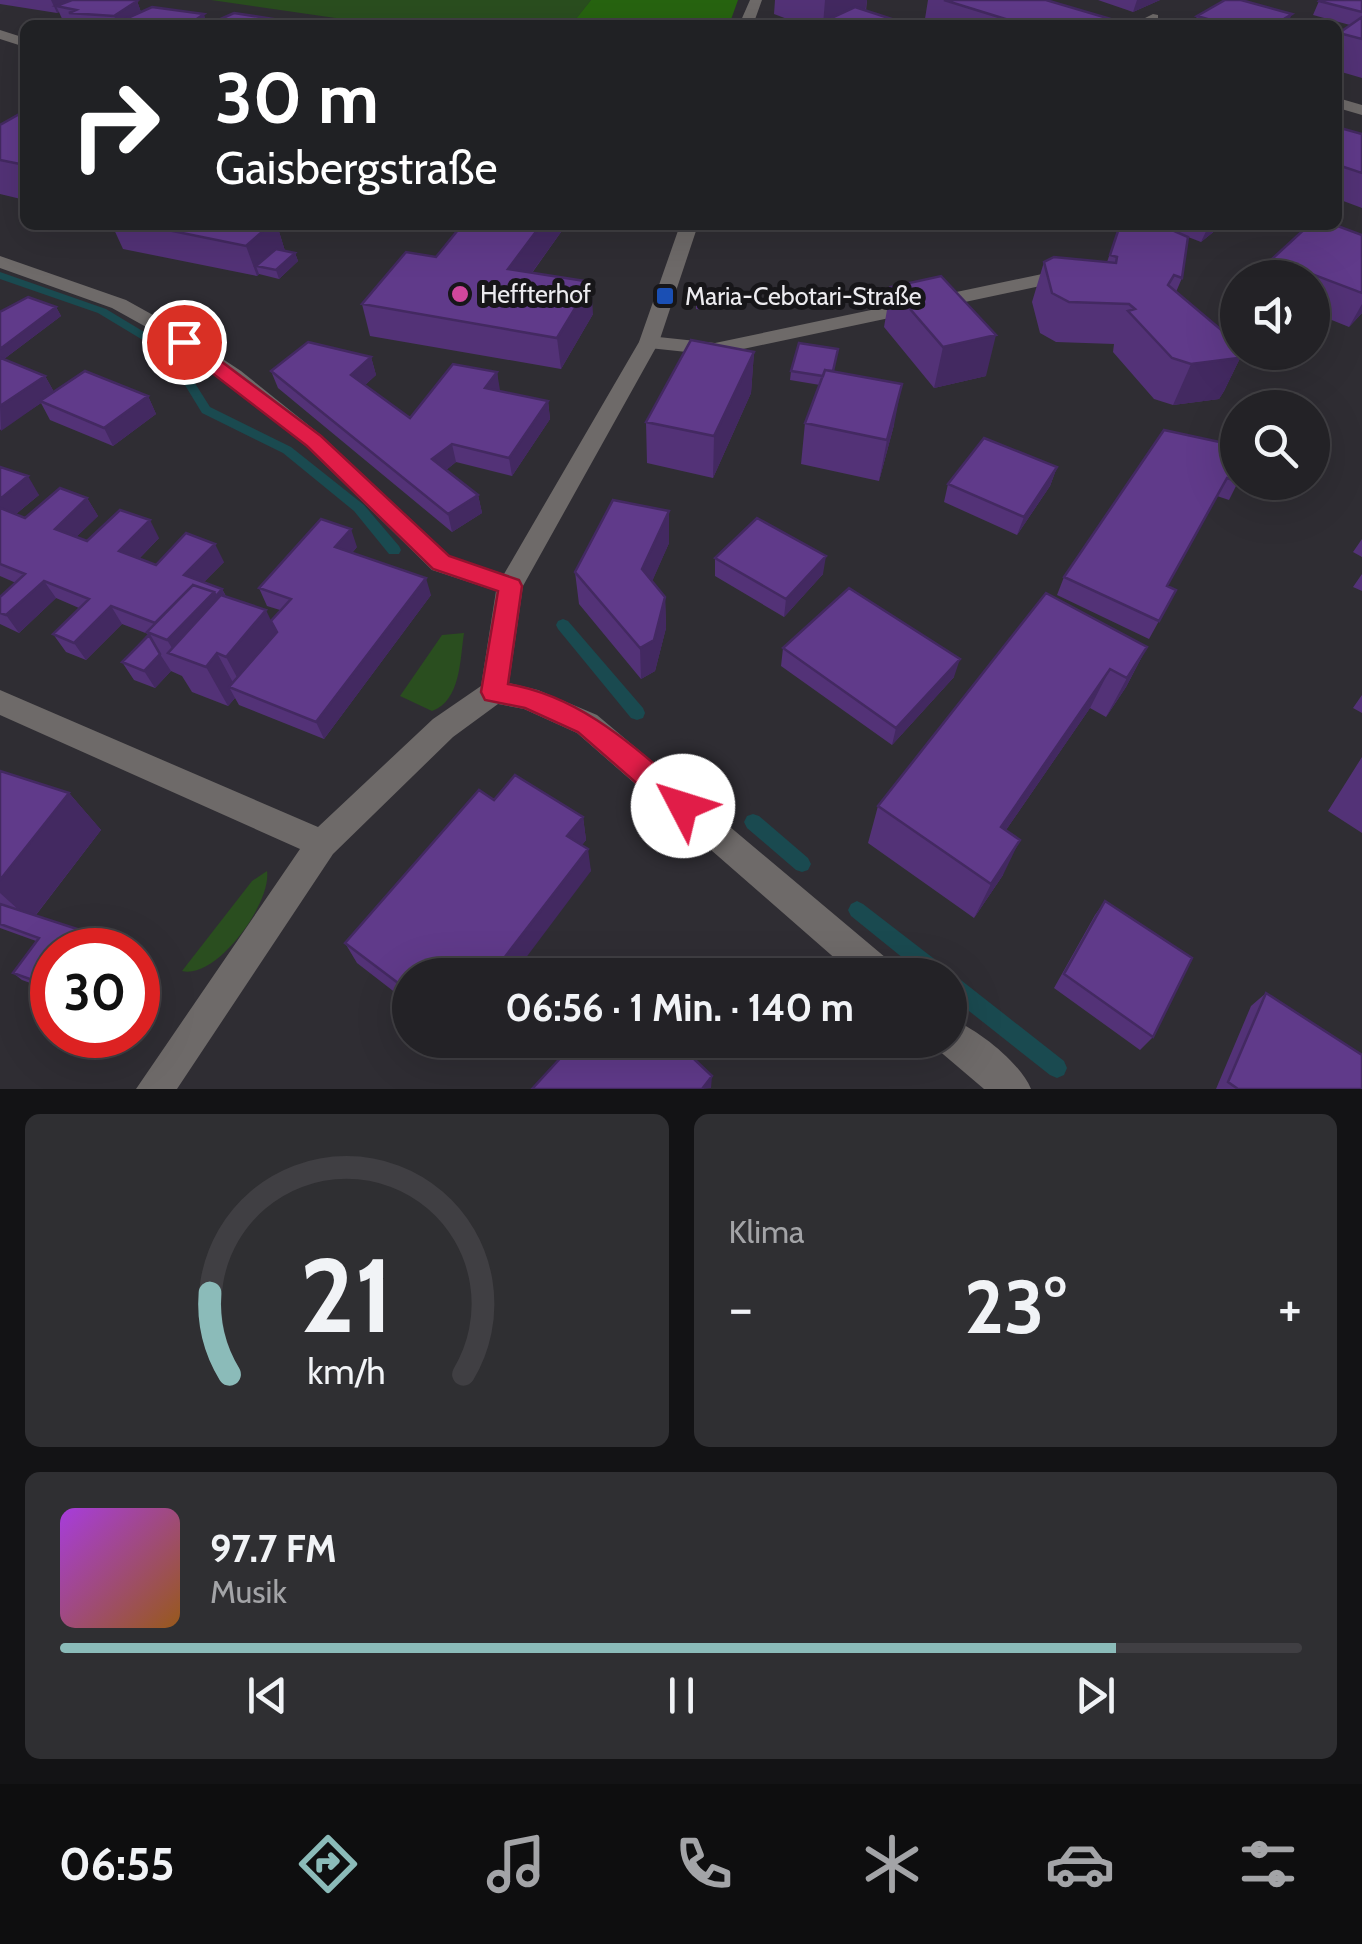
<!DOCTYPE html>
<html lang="de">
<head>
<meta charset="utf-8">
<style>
  :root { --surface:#232226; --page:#2f2f32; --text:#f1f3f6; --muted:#a3a4a7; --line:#403f43; --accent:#8bbbb9 }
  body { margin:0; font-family:Cabin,sans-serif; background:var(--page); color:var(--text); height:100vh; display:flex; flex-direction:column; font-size:38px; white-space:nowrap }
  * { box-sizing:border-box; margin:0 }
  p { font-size:32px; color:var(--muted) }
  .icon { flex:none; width:55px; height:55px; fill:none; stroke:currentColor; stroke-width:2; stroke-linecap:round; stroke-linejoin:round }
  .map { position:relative; height:1089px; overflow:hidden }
  .details { display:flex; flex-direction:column; gap:25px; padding:25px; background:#131315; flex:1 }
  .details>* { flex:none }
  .hud { position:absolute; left:20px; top:20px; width:1322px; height:210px; border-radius:15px; box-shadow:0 10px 40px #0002,0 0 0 2px var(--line); background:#202124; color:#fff; overflow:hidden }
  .tools { position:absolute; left:1220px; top:260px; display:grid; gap:20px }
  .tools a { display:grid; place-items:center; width:110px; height:110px; border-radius:50%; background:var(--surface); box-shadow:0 10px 40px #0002,0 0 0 2px var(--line); font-size:50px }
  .speed { position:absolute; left:30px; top:928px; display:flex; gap:20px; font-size:50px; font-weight:700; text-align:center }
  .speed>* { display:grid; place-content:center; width:130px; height:130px; border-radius:50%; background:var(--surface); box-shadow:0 10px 40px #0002,0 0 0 2px var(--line); line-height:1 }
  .speed .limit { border:15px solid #d22; background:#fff; color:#111 }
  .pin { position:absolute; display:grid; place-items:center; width:85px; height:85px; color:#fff; margin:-42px; border:5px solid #fff; border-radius:50%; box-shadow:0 2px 10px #0007 }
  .me { position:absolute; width:110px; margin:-55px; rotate:310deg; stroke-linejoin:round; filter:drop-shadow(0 0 8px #0008) }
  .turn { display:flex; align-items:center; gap:35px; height:210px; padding:0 30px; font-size:45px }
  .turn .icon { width:130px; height:130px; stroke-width:2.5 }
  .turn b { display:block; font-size:70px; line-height:85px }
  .big { font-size:75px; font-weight:800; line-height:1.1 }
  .details .tile { flex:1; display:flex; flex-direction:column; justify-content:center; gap:15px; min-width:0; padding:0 35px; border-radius:15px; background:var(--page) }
  .details .dial { align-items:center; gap:0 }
  .dial svg { height:260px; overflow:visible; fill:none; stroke:var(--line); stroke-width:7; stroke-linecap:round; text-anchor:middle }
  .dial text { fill:var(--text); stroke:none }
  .song { display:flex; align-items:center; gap:30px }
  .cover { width:120px; height:120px; border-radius:15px; background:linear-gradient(135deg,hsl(280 70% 55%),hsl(30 70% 35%)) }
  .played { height:10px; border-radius:5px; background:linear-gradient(90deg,var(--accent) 85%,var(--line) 85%) }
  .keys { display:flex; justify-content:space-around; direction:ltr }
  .heat { display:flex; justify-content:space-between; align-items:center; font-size:55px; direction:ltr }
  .details .tiles { flex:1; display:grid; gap:25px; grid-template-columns:1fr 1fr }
  .tile:last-child { grid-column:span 2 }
  .trip { position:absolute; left:392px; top:958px; width:575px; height:100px; border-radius:50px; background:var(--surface); box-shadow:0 10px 40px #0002,0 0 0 2px var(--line); font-weight:800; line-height:100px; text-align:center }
  .tabs { display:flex; height:160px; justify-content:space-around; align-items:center; background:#0e0e0f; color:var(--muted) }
  .tabs .icon { width:70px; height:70px }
  .tabs .selected { color:var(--accent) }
  .tabs b { font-size:45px; color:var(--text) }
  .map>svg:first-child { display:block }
  .green { fill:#2a4e1f }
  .forest { fill:#276410 }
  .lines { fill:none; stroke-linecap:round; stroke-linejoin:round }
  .stream { fill:#1a4a50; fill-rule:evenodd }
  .lane { fill:#6e6a69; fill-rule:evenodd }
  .street { fill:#6e6a69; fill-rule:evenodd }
  .wall { fill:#533277 }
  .shaded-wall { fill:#432961 }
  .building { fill:#603a8a; stroke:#432961; stroke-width:2.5 }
  .route { fill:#e11d48; stroke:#92132f; stroke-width:2.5 }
  .hotel-dot { fill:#d1479c; stroke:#171619; stroke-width:4 }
  .transit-dot { fill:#1a4fb4; stroke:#171619; stroke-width:4 }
  .labels { text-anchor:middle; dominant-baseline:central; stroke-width:10; stroke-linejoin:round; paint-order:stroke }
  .far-poi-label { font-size:25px; fill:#ecebef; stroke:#171619; text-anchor:start }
</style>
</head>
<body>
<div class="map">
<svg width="1362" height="1089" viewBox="0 0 1362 1089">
  <rect width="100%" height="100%" fill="#2f2d33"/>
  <!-- green -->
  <path class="green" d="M 211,0 L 591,0 L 571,25 L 384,25 Z
    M 464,633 C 460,658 461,701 432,711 L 400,696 L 442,635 Z
    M 267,871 C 272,902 217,980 182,971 L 252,881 Z"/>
  <!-- forest -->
  <path class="forest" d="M 591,0 L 738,0 L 729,25 L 571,25 Z"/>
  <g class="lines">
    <!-- stream -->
    <path class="stream" d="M 0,272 L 106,309 L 174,350 L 210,407 L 291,447 L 364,505 L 399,546 L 401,550 L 399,554 L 389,554 L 354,511 L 283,453 L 202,413 L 166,354 L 98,313 L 0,279 Z
      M 563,619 L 568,621 L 643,708 L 645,713 L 643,718 L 637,720 L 631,718 L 558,629 L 556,625 L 558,621 Z
      M 753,814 L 759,816 L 808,858 L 811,864 L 808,870 L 802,872 L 796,870 L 747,828 L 744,822 L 747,816 Z
      M 857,901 L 863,904 L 946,968 L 949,975 L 924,975 L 851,916 L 848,910 L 851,904 Z
      M 950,974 L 957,977 L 1064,1061 L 1067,1068 L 1064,1075 L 1057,1078 L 1050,1075 L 950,996 Z"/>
    <!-- lane -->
    <path class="lane" d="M 1153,14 L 1158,15 L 1158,21 L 1141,25 L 1141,20 Z
      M 1047,273 L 1080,288 L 1070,294 L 1045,285 L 715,355 L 649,348 L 639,342 L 649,336 L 715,343 Z"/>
    <!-- street -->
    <path class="street" d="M 750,0 L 762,0 L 753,25 L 739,25 Z
      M 0,30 L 25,38 L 25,47 L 0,39 Z
      M 1338,98 L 1362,105 L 1362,115 L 1338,108 Z
      M 680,225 L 698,225 L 659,342 L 523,586 L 509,683 L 538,690 L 597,715 L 892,963 L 897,975 L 854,975 L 577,733 L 524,709 L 498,704 L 453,737 L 333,854 L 177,1089 L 136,1089 L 300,849 L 0,715 L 0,690 L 318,827 L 433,719 L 481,686 L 496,591 L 432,570 L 306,446 L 227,381 L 157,333 L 112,308 L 0,268 L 0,256 L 126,300 L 171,325 L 241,371 L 322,436 L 450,556 L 504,574 L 639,342 Z
      M 950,1018 C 977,1029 1020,1062 1031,1089 L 984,1089 L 937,1049 L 934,1040 L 950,1040 Z"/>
  </g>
  <!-- wall -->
  <path class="wall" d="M 0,0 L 133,0 L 137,1 L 141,12 L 207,25 L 74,25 L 73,23 L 63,21 L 59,12 L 57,13 L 0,4 Z
    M 775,0 L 867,0 L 866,11 L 910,25 L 803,25 L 774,14 Z
    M 928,0 L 1046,0 L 1131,25 L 924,25 Z
    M 1098,0 L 1160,0 L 1133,12 Z
    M 1362,0 L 1362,78 L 1338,71 L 1338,37 L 1339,33 L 1350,25 L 1313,15 L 1319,1 Z
    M 1197,16 L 1287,25 L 1194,25 Z
    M 25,112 L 25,200 L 0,194 L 0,125 Z
    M 1338,134 L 1362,134 L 1362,208 L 1338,199 Z
    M 112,225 L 277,225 L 285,251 L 295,253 L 298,261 L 279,279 L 259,274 L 257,276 L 123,249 Z
    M 566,225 L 532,273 L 593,314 L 561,369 L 370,336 L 362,304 L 436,257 Z
    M 1120,225 L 1166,229 L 1156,225 L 1222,225 L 1201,242 L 1188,237 L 1182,278 L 1176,292 L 1243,352 L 1224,391 L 1219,399 L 1173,405 L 1154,399 L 1113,352 L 1114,344 L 1056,342 L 1040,333 L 1032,302 L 1044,262 L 1107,262 Z
    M 1362,235 L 1362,313 L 1349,327 L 1312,312 L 1312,278 L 1263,278 L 1272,259 Z
    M 891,287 L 986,376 L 934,388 L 884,327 Z
    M 706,288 L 706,297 L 703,310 L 696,309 L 696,300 Z
    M 56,307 L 61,316 L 4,359 L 45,376 L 54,392 L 148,396 L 156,414 L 113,446 L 50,420 L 41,403 L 0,430 L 0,312 Z
    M 754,352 L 751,393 L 713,478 L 647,463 L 646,422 Z
    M 371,357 L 376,375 L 365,385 L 410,418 L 497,372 L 499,391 L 548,401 L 550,419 L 512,476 L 456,462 L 446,470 L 478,495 L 482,513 L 452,532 L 278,388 L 271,371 Z
    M 791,371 L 834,371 L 894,425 L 879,481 L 801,464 L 805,423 L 820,385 L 790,380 Z
    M 1238,446 L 1238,482 L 1229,500 L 1217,496 L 1167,586 L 1176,590 L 1149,639 L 1057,595 L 1064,577 Z
    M 0,467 L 39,495 L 16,514 L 25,518 L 87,498 L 98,516 L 76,537 L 87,541 L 159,538 L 139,559 L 156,565 L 224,562 L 204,582 L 222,589 L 226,596 L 271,621 L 280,610 L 267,606 L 259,588 L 357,547 L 352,553 L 431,595 L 324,739 L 239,705 L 235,698 L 228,706 L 192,692 L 182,676 L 171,671 L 155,688 L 134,680 L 122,662 L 148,634 L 122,624 L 86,660 L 66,652 L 53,634 L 79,608 L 56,598 L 19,633 L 0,624 L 0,597 L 16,583 L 0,576 Z
    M 1057,467 L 1050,486 L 1017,535 L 944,502 L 948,484 Z
    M 1362,539 L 1362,557 L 1353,552 Z
    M 669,543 L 652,581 L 665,597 L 666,628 L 655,671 L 641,679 L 579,604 L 575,572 Z
    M 715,558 L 823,574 L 784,617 L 715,576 Z
    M 1362,574 L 1362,591 L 1353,587 Z
    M 1147,647 L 1126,687 L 1106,717 L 1090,708 L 1006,830 L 1003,875 L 974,918 L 868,843 L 878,806 Z
    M 783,648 L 954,677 L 892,745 L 781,666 Z
    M 1362,695 L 1362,713 L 1353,708 Z
    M 1362,757 L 1362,833 L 1328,811 Z
    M 0,771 L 69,793 L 101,830 L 36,915 L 125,949 L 52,950 L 52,991 L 22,980 L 13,973 L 36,941 L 0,928 Z
    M 494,800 L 583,817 L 586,840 L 582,845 L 591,871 L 410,975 L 410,1004 L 357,963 L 345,943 Z
    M 1105,901 L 1153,1037 L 1140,1050 L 1054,988 L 1095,915 Z
    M 1266,993 L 1362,1089 L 1216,1089 L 1251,1006 Z"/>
  <!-- shaded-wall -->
  <path class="shaded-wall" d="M 51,0 L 82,0 L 56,6 L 59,12 L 57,13 Z
    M 825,0 L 867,0 L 865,12 L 823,25 Z
    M 1137,0 L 1160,0 L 1133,12 Z
    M 137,1 L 142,15 L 123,20 L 124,25 L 118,25 L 114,16 Z
    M 204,14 L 207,25 L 188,25 Z
    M 1292,14 L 1287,25 L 1274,25 Z
    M 270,225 L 277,225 L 285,251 L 256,266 L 259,274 L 257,276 L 246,246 Z
    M 541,225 L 566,225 L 512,300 L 508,269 Z
    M 1209,225 L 1222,225 L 1201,242 Z
    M 295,253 L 298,261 L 279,279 L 276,270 Z
    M 591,282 L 593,314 L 561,369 L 557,338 Z
    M 1362,304 L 1362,313 L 1349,327 Z
    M 56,307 L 61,316 L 0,362 L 0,349 Z
    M 996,335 L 986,376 L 934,388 L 943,347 Z
    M 754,352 L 751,393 L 713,478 L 714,436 Z
    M 1243,352 L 1224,391 L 1219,399 L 1173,405 L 1191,364 Z
    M 371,357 L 376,375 L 356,393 L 351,375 Z
    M 497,372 L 500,390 L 488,406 L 485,388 Z
    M 45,376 L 55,394 L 40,401 L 41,403 L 1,431 L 0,406 Z
    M 902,384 L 894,425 L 879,481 L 887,440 Z
    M 148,396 L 156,414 L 113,446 L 104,428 Z
    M 548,401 L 550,419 L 512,476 L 509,458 Z
    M 452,444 L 456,462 L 437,477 L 432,459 Z
    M 1057,467 L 1050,486 L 1017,535 L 1024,517 Z
    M 28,476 L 39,495 L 5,523 L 0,516 L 0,499 Z
    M 478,495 L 482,513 L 452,532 L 448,514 Z
    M 87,498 L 98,516 L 66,547 L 55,529 Z
    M 669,511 L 669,543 L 644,600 L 642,569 Z
    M 150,520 L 159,538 L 129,569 L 119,551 Z
    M 351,529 L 357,547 L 341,565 L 335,547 Z
    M 215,544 L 224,562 L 193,593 L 184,575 Z
    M 826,556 L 823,574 L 784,617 L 786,599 Z
    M 426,578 L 431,595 L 324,739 L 316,722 Z
    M 44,581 L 56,598 L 19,633 L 6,615 Z
    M 222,589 L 231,607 L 177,656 L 167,640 L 214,592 Z
    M 665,597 L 666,628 L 655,671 L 641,679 L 640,648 Z
    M 111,606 L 122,624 L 86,660 L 74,643 Z
    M 266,610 L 285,650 L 246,694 L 226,657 Z
    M 1147,647 L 1126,687 L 1106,717 L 1127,678 Z
    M 217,653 L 237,690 L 229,687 L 235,698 L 228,706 L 206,667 Z
    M 160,654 L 171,671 L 155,688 L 144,671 Z
    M 960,659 L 954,677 L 892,745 L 896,728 Z
    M 1110,669 L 1090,708 L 984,862 L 1001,827 Z
    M 69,793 L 101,830 L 31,921 L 0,893 L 0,880 Z
    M 583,817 L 586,840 L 571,858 L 567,836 Z
    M 1020,840 L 1003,875 L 974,918 L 991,884 Z
    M 588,849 L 591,871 L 513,975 L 491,975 Z
    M 117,942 L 125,949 L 124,950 L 112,950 Z
    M 712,1076 L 711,1088 L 702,1089 Z"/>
  <!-- building -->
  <path class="building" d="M 72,0 L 133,0 L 137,1 L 114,16 L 69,13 L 76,10 L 56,6 Z
    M 944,0 L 1046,0 L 1131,25 L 1025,25 Z
    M 1225,0 L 1241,0 L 1292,14 L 1274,25 L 1228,25 L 1197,16 Z
    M 1320,0 L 1362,0 L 1362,12 L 1319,1 Z
    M 152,7 L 204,14 L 188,25 L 138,25 L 141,23 L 123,20 Z
    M 855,7 L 910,25 L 816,25 Z
    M 234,13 L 286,21 L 279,25 L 207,25 Z
    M 1362,17 L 1362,39 L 1339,33 Z
    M 43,21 L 56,23 L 51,25 L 35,25 Z
    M 23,112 L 25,112 L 25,165 L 0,160 L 0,125 Z
    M 1344,129 L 1362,134 L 1362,173 L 1338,165 L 1338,134 Z
    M 143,225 L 270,225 L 246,246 Z
    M 462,225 L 541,225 L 508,269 L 591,282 L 557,338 L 362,304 L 406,252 L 436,257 Z
    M 1120,225 L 1146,225 L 1172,230 L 1188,237 L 1182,278 L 1174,275 L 1168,285 L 1238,344 L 1238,352 L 1242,352 L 1238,358 L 1191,364 L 1172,358 L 1128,311 L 1135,309 L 1129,304 L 1069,302 L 1052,293 L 1044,262 L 1054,257 L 1116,263 L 1117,257 L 1110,255 Z
    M 1309,225 L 1335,225 L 1362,235 L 1362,293 L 1272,259 Z
    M 276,249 L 295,253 L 276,270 L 256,266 Z
    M 941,276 L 996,335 L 943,347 L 891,287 Z
    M 700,287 L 706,288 L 703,301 L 696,300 Z
    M 28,297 L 56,307 L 0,349 L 0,312 Z
    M 691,340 L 754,352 L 714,436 L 646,422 Z
    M 308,342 L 371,357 L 351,375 L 410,418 L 453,364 L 497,372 L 485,388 L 548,401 L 509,458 L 452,444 L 432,459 L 478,495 L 448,514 L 271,371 Z
    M 799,343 L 838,349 L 833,371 L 825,370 L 823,376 L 791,371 Z
    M 0,358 L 1,358 L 45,376 L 0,406 Z
    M 825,370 L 902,384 L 887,440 L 805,423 Z
    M 85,371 L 148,396 L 104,428 L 40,401 Z
    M 1164,430 L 1238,446 L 1238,482 L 1227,478 L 1167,586 L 1176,590 L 1159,621 L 1064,577 Z
    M 984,438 L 1057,467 L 1024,517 L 948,484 Z
    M 0,467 L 28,476 L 0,499 Z
    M 60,488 L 87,498 L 55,529 L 87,541 L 120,510 L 150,520 L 119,551 L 156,565 L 186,533 L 215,544 L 184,575 L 222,589 L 216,596 L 214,592 L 193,585 L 155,623 L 111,606 L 74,643 L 53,634 L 89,599 L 44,581 L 6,615 L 0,613 L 0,597 L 25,574 L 0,564 L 0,508 L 25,518 Z
    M 613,500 L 669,511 L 642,569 L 665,597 L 654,640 L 640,648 L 575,572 Z
    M 757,518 L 826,556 L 786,599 L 715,558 Z
    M 321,519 L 351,529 L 335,547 L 426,578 L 316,722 L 229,687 L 277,632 L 271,621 L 291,599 L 259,588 Z
    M 193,585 L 214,592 L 167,640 L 147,632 Z
    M 849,588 L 960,659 L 896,728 L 783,648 Z
    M 1046,593 L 1147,647 L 1127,678 L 1110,669 L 1001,827 L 1020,840 L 991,884 L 878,806 Z
    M 221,595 L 266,610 L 226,657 L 217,653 L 206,667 L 168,653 Z
    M 149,635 L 160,654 L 144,671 L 122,662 Z
    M 0,771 L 69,793 L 0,880 Z
    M 515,775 L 583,817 L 567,836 L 588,849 L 491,975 L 410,975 L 410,992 L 345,943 L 479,790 L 494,800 Z
    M 1105,901 L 1192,958 L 1153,1037 L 1064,974 Z
    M 0,904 L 117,942 L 112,950 L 52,950 L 52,987 L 13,973 L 39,938 L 0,924 Z
    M 1266,993 L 1362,1055 L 1362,1089 L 1238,1089 L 1228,1082 Z
    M 577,1040 L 674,1040 L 712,1076 L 702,1089 L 532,1089 Z"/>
  <!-- route -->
  <path class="route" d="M 177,338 L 190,338 L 321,436 L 449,556 L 519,580 L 522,586 L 508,684 C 584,697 636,749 693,797 L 697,806 L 693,815 L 683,819 L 673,815 L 578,732 L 525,708 L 485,700 L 481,692 L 498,591 L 433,569 L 307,446 L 177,346 Z"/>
  <!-- markers -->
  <circle class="hotel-dot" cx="460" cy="294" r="10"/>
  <rect class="transit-dot" x="655" y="286" width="20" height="20" rx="5"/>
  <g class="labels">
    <!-- far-poi labels -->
    <g class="far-poi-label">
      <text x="480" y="294">Heffterhof</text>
      <text x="685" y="296">Maria-Cebotari-Straße</text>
    </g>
  </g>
</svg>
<div class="tools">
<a><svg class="icon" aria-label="sound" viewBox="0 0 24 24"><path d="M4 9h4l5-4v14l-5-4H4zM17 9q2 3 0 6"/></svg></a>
<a><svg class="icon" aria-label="search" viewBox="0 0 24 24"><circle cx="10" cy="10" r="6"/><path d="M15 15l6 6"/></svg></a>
</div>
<div class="speed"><div class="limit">30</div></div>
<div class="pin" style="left:184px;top:342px;background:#d93025"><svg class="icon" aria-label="arrive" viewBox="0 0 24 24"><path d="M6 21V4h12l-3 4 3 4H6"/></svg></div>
<svg class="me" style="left:683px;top:806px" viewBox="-20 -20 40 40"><circle r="19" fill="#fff"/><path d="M0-13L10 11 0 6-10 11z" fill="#e11d48"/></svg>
<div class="trip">06:56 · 1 Min. · 140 m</div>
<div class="hud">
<div class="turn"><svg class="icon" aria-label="right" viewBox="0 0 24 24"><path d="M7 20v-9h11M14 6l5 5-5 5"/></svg><div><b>30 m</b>Gaisbergstraße</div></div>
</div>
</div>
<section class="details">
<div class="tiles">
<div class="tile dial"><svg viewBox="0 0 100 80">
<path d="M14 69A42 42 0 1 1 86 69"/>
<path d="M14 69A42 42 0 0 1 8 44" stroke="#8bbbb9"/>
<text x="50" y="56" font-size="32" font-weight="700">21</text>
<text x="50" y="72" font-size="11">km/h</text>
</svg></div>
<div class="tile"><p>Klima</p>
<div class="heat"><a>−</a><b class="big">23°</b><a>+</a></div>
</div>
<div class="tile">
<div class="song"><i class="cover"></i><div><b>97.7 FM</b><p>Musik</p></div></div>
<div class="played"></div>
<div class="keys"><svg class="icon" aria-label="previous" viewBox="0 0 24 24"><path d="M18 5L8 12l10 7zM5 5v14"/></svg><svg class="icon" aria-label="pause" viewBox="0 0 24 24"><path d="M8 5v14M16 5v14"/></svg><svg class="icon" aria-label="next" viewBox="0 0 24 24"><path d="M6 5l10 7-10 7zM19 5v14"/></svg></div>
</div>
</div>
</section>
<nav class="tabs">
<b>06:55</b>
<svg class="icon selected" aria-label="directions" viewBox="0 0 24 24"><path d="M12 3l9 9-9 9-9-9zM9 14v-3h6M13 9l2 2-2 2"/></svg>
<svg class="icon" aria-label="music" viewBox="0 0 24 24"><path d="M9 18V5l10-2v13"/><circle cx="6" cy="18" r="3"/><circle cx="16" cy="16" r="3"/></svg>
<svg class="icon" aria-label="phone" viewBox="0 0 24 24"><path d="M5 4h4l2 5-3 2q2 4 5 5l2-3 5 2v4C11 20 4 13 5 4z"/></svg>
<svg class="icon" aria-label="climate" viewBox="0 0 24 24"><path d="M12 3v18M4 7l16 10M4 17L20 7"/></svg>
<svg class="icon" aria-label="car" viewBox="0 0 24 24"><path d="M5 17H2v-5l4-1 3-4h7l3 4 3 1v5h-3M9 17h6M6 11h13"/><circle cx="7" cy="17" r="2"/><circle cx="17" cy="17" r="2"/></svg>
<svg class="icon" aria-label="filters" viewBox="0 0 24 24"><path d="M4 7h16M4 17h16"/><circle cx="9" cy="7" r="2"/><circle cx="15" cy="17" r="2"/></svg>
</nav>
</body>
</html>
